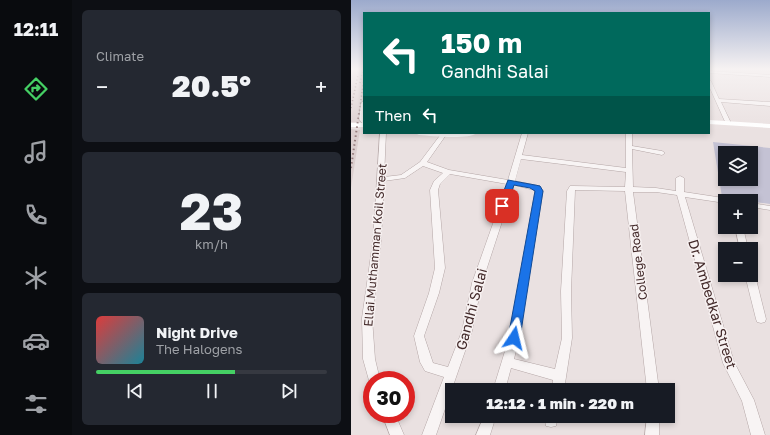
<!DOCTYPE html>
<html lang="en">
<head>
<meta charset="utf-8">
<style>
  :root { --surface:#171b24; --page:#242831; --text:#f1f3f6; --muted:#9ea1a6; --line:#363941; --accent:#45d064 }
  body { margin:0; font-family:"Golos Text",sans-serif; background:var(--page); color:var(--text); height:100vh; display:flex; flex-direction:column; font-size:15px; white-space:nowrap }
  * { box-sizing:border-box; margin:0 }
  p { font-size:13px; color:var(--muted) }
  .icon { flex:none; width:22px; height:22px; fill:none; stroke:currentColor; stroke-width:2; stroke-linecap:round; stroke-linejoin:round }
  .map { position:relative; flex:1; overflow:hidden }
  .side { display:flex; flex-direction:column; gap:10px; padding:10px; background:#0d0f14; width:279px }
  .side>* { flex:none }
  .banner { position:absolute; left:12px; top:12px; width:347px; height:122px; border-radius:0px; box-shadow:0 2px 6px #0003; background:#00695c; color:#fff; overflow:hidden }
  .buttons { position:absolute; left:367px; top:146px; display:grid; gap:8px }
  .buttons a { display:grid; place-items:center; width:40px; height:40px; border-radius:0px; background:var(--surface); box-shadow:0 2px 6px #0003; font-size:20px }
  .speed { position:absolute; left:12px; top:371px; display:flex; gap:8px; font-size:20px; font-weight:700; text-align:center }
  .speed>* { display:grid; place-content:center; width:52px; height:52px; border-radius:50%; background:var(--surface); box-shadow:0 2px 6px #0003; line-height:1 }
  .speed .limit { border:6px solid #d22; background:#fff; color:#111 }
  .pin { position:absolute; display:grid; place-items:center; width:34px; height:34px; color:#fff; margin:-17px; border-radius:8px; box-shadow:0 2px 6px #0006 }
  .me { position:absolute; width:44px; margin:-22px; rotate:10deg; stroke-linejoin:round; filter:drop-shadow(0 0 3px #0008) }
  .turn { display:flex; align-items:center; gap:14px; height:84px; padding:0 12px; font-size:18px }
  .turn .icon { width:52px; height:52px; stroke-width:2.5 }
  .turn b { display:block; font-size:28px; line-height:34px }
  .then { display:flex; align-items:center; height:38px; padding:0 12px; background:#0003; gap:8px; font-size:15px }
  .big { font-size:30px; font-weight:800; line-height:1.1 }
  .side .tile { flex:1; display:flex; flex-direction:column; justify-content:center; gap:6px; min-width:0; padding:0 14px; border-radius:6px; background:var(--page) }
  .side .dial { align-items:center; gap:0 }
  .dial b { font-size:52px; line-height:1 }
  .song { display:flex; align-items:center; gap:12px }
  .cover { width:48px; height:48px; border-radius:6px; background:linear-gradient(135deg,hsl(0 70% 55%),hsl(190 70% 35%)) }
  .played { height:4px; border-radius:2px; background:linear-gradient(90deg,var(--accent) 60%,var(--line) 60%) }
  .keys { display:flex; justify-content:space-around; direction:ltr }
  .heat { display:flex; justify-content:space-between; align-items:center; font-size:22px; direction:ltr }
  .trip { position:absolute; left:94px; top:383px; width:230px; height:40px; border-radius:0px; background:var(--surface); box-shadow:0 2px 6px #0003; font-weight:800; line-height:40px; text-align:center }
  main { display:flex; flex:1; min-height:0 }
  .dock { display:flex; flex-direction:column; width:72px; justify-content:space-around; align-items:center; background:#090b0e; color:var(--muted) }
  .dock .icon { width:28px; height:28px }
  .dock .active { color:var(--accent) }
  .dock b { font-size:18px; color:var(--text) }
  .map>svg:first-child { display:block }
  .built { fill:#dccfcf }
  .green { fill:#c4c2d4; fill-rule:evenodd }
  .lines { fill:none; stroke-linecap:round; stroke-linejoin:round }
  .street-casing { stroke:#b4a6a6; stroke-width:1 }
  .street { fill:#f8f4f4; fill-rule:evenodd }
  .secondary { fill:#fff; fill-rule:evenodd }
  .rail-far1 { stroke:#947a7b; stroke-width:1.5; stroke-dasharray:1 2.5; stroke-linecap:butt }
  .rail { stroke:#947a7b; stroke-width:2; stroke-dasharray:1.5 3; stroke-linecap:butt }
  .route { fill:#1a73e8; stroke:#114b97 }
  .labels { text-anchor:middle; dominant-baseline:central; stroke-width:3; stroke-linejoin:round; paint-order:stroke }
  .street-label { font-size:12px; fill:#422929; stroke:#f7f1f1 }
  .near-street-label { font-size:14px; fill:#422929; stroke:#f7f1f1 }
</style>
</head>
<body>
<main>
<nav class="dock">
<b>12:11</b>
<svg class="icon active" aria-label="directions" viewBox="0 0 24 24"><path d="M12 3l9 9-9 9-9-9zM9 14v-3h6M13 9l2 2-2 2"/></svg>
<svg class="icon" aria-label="music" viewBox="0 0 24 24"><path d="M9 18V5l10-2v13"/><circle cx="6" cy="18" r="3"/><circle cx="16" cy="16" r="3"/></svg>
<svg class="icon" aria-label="phone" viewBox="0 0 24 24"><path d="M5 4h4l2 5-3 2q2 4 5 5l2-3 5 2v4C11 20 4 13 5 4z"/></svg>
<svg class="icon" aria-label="climate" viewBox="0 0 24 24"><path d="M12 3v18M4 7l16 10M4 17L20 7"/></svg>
<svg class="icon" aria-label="car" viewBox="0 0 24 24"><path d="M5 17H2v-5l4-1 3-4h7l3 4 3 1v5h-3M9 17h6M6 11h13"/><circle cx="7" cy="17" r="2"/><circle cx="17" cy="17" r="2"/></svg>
<svg class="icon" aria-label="filters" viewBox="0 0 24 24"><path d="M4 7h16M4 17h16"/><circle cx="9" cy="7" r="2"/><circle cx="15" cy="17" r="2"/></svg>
</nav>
<section class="side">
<div class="tile"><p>Climate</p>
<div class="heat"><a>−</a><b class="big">20.5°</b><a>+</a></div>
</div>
<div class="tile dial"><b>23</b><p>km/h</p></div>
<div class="tile">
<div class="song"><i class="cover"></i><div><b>Night Drive</b><p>The Halogens</p></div></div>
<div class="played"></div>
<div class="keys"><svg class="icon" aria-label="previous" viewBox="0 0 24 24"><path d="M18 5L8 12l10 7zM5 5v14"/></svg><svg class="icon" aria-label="pause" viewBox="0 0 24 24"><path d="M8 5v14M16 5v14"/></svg><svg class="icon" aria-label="next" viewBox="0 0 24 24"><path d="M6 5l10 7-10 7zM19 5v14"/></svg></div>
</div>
</section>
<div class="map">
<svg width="419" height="435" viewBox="0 0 419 435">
  <rect width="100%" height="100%" fill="#eae1e1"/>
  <!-- built -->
  <path class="built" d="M 0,69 L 13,69 L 13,100 L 10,122 L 0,122 Z
    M 0,129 L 9,130 L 0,188 Z"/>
  <!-- green -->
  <path class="green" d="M 362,142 L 419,148 L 419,204 L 371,197 ZM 374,153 L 400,153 L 400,179 L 374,179 Z"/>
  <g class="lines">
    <defs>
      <path id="street" d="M 358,71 L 419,75 L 419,77 L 358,73 Z
        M 358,80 L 360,81 L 368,99 L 419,102 L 419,106 L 370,102 L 380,123 L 375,124 L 358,86 Z
        M 13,101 L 13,124 L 11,123 L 8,119 L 10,103 Z
        M 29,133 L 35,133 L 33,177 L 50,175 L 69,162 L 90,134 L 92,133 L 95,135 L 76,162 L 98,170 L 157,180 L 171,133 L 177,133 L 171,155 L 275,168 L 275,133 L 281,133 L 281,146 L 311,151 L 314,153 L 311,155 L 281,149 L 282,187 L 305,188 L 325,191 L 325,178 L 329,176 L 333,178 L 333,192 L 379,199 L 380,201 L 374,201 L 374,203 L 334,197 L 383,362 L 403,400 L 414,435 L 400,435 L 391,401 L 372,363 L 326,195 L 305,192 L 282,192 L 308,390 L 296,390 L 274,191 L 224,190 L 220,291 L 221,338 L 213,390 L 201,390 L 202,380 L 160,368 L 154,390 L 142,390 L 158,338 L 184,191 L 183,190 L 163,185 L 131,283 L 121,331 L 85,435 L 71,435 L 93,377 L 74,371 L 69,362 L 63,336 L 78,293 L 84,268 L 79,190 L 83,181 L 92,173 L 72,166 L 54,178 L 33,181 L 30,241 L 21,318 L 24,359 L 29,380 L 21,380 L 21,385 L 19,384 L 12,359 L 11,318 L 22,241 ZM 170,159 L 275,172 L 274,187 L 222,186 L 219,186 L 216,191 L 210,291 L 211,338 L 204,369 L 163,359 L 168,338 L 192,191 L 189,186 L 164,181 ZM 99,174 L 156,184 L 121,283 L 111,331 L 97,367 L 82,363 L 73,336 L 88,293 L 94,268 L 87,190 L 89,184 Z
        M 400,203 L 419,206 L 419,210 L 400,207 Z
        M 384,227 L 392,227 L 397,249 L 389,249 Z
        M 400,272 L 404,275 L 415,319 L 414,322 L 410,323 L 406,322 L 405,319 L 394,275 L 400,275 Z
        M 31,414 L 44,414 L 53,435 L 39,435 Z
        M 133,416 L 145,416 L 139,435 L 125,435 Z
        M 195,416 L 207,416 L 205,426 L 200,427 L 195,426 L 194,421 Z
        M 296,416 L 308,416 L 308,435 L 294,435 Z"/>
    </defs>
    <!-- street casing -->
    <use href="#street" class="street-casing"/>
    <!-- street -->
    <use href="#street" class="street"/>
    <!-- secondary -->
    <path class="secondary" d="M 358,120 L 419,124 L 419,128 L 358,124 Z
      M 0,123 L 13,123 L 13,127 L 0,127 Z
      M 64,133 L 126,133 C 117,140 80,136 68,135 Z"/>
    <!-- rail-far1 -->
    <path class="rail-far1" d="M 9,83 L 12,69
      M 0,108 L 7,75
      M 8,114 L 13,78"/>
    <!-- rail -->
    <path class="rail" d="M 0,168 L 8,113"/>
  </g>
  <!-- sky -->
  <linearGradient id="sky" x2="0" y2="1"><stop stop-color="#9caacc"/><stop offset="0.53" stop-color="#f6f2f2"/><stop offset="1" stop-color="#f6f2f2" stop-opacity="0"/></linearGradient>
  <rect width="419" height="130" fill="url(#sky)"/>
  <!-- route -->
  <path class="route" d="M 157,180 L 184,185 L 189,186 L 192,191 L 169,338 L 168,341 L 163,343 L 159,341 L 157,338 L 184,191 L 179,188 L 163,185 L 156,206 L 155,208 L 148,208 L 147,206 Z"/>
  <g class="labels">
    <!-- street labels -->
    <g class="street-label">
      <text transform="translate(24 245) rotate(-85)">Ellai Muthamman Koil Street</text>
      <text transform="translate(287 262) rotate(-97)">College Road</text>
    </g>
    <!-- near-street labels -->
    <g class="near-street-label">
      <text transform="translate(362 304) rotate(73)">Dr. Ambedkar Street</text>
      <text transform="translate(120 309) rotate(-75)">Gandhi Salai</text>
    </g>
  </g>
</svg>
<div class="buttons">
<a><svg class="icon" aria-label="layers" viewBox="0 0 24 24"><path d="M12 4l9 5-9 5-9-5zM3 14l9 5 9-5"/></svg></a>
<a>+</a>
<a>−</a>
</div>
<div class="speed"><div class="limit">30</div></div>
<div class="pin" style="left:151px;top:206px;background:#d93025"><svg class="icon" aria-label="arrive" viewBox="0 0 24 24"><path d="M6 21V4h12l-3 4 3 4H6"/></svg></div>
<svg class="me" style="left:163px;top:338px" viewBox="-20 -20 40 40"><path d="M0-17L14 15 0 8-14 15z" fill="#1a73e8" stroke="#fff" stroke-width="4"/></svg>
<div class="trip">12:12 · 1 min · 220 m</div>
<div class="banner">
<div class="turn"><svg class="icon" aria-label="left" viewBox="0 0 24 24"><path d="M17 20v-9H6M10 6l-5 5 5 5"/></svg><div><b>150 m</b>Gandhi Salai</div></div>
<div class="then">Then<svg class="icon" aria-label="left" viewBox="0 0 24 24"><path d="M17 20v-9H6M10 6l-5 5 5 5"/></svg></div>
</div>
</div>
</main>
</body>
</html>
